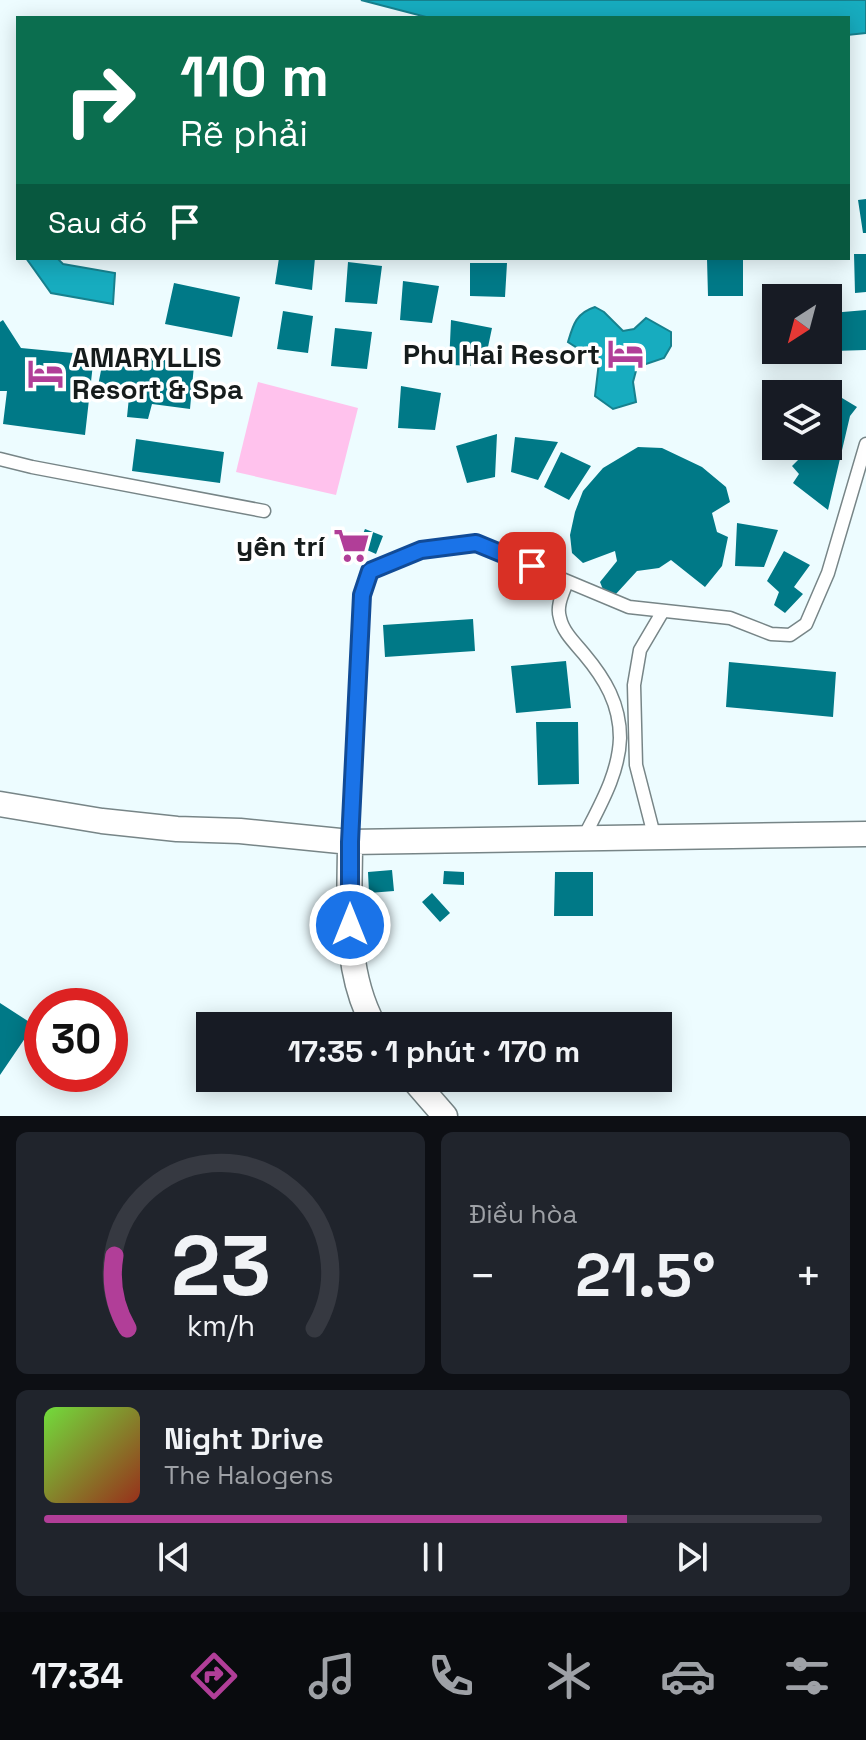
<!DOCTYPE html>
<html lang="vi">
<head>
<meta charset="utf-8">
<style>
  :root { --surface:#171b24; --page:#20242c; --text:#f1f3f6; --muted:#9ea1a6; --line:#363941; --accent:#b13e98 }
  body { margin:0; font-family:"Space Grotesk",sans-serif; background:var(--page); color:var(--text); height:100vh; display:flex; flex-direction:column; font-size:30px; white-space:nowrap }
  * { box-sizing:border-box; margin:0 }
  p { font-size:26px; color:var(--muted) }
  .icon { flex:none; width:44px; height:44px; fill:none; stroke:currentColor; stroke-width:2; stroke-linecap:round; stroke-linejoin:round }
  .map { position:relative; height:1116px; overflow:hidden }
  .details { display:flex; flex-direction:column; gap:16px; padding:16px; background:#0d0f14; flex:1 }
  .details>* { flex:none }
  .top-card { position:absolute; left:16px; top:16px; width:834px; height:244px; border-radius:0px; box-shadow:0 4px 20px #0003; background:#0b6e4f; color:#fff; overflow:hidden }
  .needle { width:52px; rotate:216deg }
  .fabs { position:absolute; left:762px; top:284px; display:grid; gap:16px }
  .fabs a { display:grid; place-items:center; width:80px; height:80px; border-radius:0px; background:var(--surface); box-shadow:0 4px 20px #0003; font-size:40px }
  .speed { position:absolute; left:24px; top:988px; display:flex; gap:16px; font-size:40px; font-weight:700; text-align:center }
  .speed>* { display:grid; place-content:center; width:104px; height:104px; border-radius:50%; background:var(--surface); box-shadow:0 4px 20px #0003; line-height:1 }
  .speed .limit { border:12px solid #d22; background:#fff; color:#111 }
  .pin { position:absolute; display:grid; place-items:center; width:68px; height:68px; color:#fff; margin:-34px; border-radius:16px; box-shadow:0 4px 12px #0006 }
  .me { position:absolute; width:88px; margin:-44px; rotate:0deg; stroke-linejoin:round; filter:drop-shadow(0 0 6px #0008) }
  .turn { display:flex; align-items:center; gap:28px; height:168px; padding:0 32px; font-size:36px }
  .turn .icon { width:104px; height:104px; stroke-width:2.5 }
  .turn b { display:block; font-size:56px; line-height:68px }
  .then { display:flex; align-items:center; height:76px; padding:0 32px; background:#0003; gap:16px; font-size:30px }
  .big { font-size:60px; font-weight:700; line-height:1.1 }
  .details .widget { flex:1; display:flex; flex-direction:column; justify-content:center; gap:12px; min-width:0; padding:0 28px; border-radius:12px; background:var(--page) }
  .details .dial { align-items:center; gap:0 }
  .dial svg { height:208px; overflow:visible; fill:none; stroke:var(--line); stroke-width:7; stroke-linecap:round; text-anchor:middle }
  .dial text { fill:var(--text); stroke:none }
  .song { display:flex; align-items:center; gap:24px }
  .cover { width:96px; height:96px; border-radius:12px; background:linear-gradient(135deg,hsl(100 70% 55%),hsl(10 70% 35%)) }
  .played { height:8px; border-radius:4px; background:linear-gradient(90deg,var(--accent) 75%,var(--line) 75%) }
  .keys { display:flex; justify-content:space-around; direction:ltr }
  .heat { display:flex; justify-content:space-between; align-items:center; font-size:44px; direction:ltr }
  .details .tiles { flex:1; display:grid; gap:16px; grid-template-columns:1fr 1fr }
  .widget:last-child { grid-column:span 2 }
  .trip { position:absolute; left:196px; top:1012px; width:476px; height:80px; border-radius:0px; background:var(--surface); box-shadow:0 4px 20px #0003; font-weight:700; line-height:80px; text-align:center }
  .dock { display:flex; height:128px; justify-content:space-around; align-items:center; background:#090b0e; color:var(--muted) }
  .dock .icon { width:56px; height:56px }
  .dock .on { color:var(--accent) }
  .dock b { font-size:36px; color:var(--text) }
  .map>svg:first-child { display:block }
  .green { fill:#ffc2ed }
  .water { fill:#17acbf; stroke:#17818e; stroke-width:2 }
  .building { fill:#007987 }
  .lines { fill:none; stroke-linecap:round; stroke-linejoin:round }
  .service-casing { stroke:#778587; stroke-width:15 }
  .minor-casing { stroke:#778587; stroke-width:27 }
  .service { stroke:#fff; stroke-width:12 }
  .minor { stroke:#fff; stroke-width:24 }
  .route-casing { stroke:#114b97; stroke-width:20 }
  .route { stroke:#1a73e8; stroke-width:14 }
  .labels { text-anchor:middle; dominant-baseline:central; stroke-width:7; stroke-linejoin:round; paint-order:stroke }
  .poi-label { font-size:28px; font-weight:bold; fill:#161c1c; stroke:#fff; text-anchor:end }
</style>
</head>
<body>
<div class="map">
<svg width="866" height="1116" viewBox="0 0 866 1116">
  <rect width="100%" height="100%" fill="#edfcff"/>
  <!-- green -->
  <path class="green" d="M 258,382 L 358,408 L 336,495 L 236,472 Z"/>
  <!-- water -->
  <path class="water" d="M 361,0 L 866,0 L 866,33 L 848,35 L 848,18 L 430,18 Z
    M 26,258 L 57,258 L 63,264 L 115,273 L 113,304 L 51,293 Z
    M 595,307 L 604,312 L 623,331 L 634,329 L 646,318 L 671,332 L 671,346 L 664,358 L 637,367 L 633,382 L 636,402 L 613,409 L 595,396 L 599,362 L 568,342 C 573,325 576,313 595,307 Z"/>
  <!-- building -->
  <path class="building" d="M 866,199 L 866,233 L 863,233 L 858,200 Z
    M 854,254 L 866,254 L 866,292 L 855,293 Z
    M 279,258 L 315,258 L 312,290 L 275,284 Z
    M 743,258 L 743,296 L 708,296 L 707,259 Z
    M 348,262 L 382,266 L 377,304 L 345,302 Z
    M 470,263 L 507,263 L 505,297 L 470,296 Z
    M 403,281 L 439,286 L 432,323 L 400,320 Z
    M 174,283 L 240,297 L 232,337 L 165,324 Z
    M 866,310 L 866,350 L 833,351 L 831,313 Z
    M 283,311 L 313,316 L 308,353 L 277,349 Z
    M 3,320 L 21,348 L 94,355 L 85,435 L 3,424 L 7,391 L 0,391 L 0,322 Z
    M 451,320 L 492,328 L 484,366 L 449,365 Z
    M 335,328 L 372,332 L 367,369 L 331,366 Z
    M 105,350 L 194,365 L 190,409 L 152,404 L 148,419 L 127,417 L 129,397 L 96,396 Z
    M 812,380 L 857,407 L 850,416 L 828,510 L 793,483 L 799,474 L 792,466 L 799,459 L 794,450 L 796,446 L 828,446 L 828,394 L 808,394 Z
    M 401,386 L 441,393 L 435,430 L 398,428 Z
    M 497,434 L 495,477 L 467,483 L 456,446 Z
    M 515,437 L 558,442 L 538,480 L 511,472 Z
    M 136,439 L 224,452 L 220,483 L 132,471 Z
    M 638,447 L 662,448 L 702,467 L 726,487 L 730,502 L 712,513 L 717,532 L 728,537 L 722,566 L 705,587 L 671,560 L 659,568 L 637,571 L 615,595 L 604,592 L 600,582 L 617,561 L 615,551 L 583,563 L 572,553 L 570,535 L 575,512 L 583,491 L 603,468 Z
    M 561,452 L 591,466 L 569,500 L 544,487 Z
    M 737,523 L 778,530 L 764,567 L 735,566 Z
    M 365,529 L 383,536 L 376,554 L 358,546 Z
    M 784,551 L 810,565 L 794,587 L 803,594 L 785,613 L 774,605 L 779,592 L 767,581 Z
    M 473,619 L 475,651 L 385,657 L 383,625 Z
    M 566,661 L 571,708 L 516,713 L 511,666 Z
    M 729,662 L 836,672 L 833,717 L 726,707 Z
    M 536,722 L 578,722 L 579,784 L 538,785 Z
    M 392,870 L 394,891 L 369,893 L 368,872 Z
    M 444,871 L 464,872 L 464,885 L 443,884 Z
    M 555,872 L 593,872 L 593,916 L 554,916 Z
    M 432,893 L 450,913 L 440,922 L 422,902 Z
    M 0,1003 L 34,1025 L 0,1075 Z"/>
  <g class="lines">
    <defs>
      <path id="service" d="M 0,459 L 32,467 L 264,511
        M 567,582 C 563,593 556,606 560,618 C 563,632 575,643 584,654 C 605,679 620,704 620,738 C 619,774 599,807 584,837
        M 654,835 L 636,765 L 634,685 L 640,650 L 663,611
        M 350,842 L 362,595 L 370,571 L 421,550 L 476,543 L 629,607 L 730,618 L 771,634 L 790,635 L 806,624 L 828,573 L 866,444"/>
      <path id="minor" d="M 0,804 L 102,821 L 177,829 L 240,831 L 350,842 L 866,834
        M 350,842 C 350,905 343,969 374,1026
        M 412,1078 L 445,1116"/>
    </defs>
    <!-- service casing -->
    <use href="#service" class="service-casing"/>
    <!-- minor casing -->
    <use href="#minor" class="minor-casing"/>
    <!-- service -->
    <use href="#service" class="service"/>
    <!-- minor -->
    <use href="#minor" class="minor"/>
  </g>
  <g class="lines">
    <defs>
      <path id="route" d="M 350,925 L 350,842 L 362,595 L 370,571 L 421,550 L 476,543 L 532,566"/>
    </defs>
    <!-- route casing -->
    <use href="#route" class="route-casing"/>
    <!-- route -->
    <use href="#route" class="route"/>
  </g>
  <!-- icons -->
  <defs>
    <symbol id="hotel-bare" viewBox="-9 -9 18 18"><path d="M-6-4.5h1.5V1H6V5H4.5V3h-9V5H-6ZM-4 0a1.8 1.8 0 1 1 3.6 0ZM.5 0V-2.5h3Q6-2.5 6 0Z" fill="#b13e98" stroke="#fff" stroke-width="2.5" paint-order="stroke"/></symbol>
    <symbol id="supermarket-bare" viewBox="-9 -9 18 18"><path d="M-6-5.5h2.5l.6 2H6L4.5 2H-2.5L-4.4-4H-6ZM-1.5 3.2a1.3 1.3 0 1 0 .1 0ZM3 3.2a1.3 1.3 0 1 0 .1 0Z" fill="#b13e98" stroke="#fff" stroke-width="2.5" paint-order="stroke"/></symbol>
  </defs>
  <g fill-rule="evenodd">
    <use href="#hotel-bare" x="600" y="328" width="51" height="51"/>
    <use href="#hotel-bare" x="20" y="348" width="51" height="51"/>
    <use href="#supermarket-bare" x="326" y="520" width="51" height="51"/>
  </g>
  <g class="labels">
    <!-- poi labels -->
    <g class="poi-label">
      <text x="600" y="354">Phu Hai Resort</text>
      <text x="72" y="357" text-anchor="start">AMARYLLIS<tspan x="72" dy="32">Resort &amp; Spa</tspan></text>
      <text x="325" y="546">yên trí</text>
    </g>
  </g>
</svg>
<div class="fabs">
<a><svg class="needle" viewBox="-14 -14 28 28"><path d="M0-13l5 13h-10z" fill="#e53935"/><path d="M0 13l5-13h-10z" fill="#9ea1a6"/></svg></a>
<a><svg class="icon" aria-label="layers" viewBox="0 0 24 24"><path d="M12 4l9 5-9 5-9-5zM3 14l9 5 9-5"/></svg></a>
</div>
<div class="speed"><div class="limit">30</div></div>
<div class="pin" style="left:532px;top:566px;background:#d93025"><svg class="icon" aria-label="arrive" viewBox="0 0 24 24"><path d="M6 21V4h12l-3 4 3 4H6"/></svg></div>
<svg class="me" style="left:350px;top:925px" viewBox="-20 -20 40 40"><circle r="17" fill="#1a73e8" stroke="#fff" stroke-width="3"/><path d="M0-11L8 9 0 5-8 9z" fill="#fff"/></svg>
<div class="trip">17:35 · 1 phút · 170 m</div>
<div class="top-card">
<div class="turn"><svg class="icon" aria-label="right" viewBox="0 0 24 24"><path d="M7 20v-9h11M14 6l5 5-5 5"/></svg><div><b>110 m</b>Rẽ phải</div></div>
<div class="then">Sau đó<svg class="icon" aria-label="arrive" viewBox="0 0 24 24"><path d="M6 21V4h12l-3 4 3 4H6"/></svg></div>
</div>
</div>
<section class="details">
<div class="tiles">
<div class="widget dial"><svg viewBox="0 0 100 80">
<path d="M14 69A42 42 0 1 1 86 69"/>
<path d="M14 69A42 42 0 0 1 9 41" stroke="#b13e98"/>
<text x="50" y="56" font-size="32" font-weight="700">23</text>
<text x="50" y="72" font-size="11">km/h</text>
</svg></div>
<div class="widget"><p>Điều hòa</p>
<div class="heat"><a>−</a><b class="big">21.5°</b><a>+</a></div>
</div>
<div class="widget">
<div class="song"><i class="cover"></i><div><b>Night Drive</b><p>The Halogens</p></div></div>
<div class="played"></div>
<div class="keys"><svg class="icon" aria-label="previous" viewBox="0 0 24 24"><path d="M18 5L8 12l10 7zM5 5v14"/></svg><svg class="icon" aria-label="pause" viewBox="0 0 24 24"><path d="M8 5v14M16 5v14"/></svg><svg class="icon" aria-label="next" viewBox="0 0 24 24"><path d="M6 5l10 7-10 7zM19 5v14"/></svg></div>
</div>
</div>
</section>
<nav class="dock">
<b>17:34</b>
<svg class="icon on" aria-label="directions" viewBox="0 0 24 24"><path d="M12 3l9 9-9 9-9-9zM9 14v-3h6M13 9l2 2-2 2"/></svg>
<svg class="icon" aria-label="music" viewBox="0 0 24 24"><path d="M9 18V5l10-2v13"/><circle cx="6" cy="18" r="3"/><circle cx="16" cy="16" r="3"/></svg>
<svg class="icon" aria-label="phone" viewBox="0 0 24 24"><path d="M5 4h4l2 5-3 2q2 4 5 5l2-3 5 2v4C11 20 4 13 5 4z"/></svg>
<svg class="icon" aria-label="climate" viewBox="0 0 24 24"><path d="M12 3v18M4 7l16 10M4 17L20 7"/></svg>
<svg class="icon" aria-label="car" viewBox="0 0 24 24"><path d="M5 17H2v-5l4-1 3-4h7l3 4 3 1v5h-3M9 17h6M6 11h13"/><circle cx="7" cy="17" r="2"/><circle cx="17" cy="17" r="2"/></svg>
<svg class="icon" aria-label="filters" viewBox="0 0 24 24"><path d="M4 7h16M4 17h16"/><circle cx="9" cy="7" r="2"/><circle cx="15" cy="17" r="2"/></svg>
</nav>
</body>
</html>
